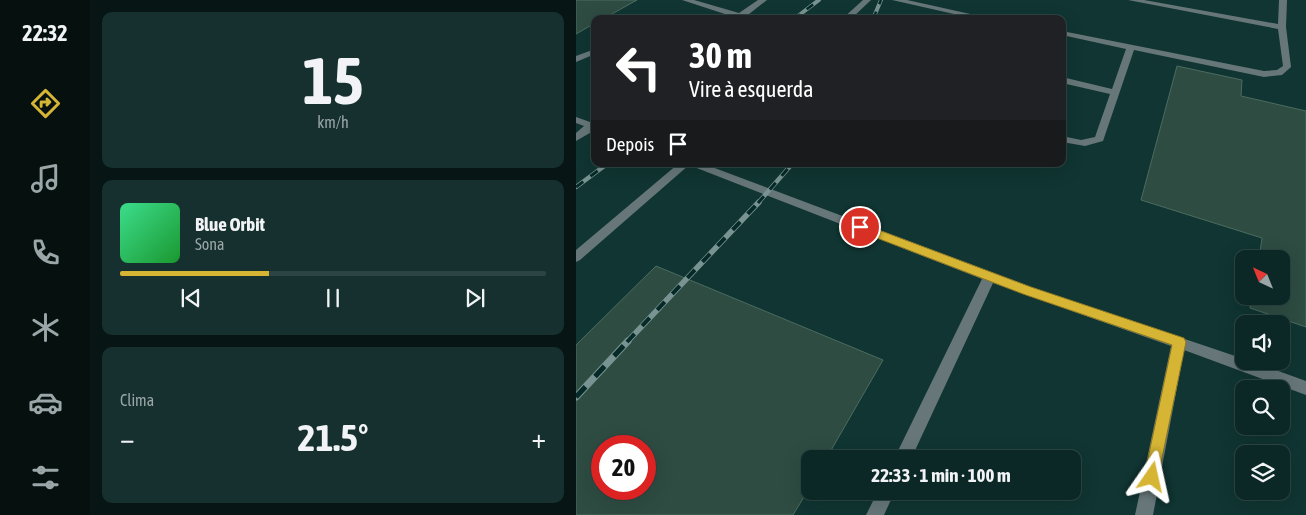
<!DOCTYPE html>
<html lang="pt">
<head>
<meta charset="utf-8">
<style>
  :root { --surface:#0c2826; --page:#15302e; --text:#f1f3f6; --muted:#9aa6a7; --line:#2c4443; --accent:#d6b534 }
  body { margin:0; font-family:"Asap Condensed",sans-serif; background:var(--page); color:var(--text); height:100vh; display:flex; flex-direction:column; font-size:19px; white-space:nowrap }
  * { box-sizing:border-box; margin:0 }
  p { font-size:16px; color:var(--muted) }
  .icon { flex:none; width:28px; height:28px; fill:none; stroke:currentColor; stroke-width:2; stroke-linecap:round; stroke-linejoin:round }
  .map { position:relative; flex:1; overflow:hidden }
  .panel { display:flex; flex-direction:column; gap:12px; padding:12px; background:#071615; width:486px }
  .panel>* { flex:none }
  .hud { position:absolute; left:15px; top:15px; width:475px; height:152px; border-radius:10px; box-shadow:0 5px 20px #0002,0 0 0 1px var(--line); background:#202124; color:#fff; overflow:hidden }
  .needle { width:32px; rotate:317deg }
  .tools { position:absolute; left:659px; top:250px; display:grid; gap:10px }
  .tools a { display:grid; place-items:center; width:55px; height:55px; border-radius:10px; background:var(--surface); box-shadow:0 5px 20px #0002,0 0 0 1px var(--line); font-size:25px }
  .speed { position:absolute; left:15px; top:435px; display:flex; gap:10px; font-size:25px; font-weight:700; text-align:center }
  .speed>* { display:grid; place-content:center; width:65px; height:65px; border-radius:50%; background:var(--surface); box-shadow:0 5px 20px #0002,0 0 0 1px var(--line); line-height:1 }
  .speed .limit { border:8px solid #d22; background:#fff; color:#111 }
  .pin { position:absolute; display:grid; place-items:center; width:42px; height:42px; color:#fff; margin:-21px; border:2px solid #fff; border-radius:50%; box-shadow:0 1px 5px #0007 }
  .me { position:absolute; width:55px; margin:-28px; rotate:11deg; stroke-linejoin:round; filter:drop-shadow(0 0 4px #0008) }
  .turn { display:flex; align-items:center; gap:18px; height:105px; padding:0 15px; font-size:22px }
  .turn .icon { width:65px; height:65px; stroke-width:2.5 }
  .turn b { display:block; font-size:35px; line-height:42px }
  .then { display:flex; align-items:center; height:48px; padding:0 15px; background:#0003; gap:10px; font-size:19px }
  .big { font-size:38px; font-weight:700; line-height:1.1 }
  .panel .card { flex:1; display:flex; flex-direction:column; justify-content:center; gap:8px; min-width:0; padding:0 18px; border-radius:10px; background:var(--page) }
  .panel .dial { align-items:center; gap:0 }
  .dial b { font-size:65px; line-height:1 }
  .song { display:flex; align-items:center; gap:15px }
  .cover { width:60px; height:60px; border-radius:8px; background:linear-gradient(135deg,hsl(150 70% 55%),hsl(130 70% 35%)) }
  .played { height:5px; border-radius:2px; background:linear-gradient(90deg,var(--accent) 35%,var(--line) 35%) }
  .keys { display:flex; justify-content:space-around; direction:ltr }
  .heat { display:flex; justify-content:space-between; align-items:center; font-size:28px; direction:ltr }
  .trip { position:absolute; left:225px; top:450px; width:280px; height:50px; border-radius:10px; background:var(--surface); box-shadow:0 5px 20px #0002,0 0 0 1px var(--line); font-weight:700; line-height:50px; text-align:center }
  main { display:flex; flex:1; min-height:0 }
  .menu { display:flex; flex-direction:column; width:90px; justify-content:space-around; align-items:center; background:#05100f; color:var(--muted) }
  .menu .icon { width:35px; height:35px }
  .menu .active { color:var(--accent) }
  .menu b { font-size:22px; color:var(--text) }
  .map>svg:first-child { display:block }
  .building { fill:#2e4c42; stroke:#4c6c60; fill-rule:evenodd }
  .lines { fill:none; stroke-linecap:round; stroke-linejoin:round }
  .minor { fill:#677779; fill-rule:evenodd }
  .rail-far3-casing { stroke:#789391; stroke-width:4 }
  .rail-far2-casing { stroke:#789391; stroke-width:4.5 }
  .rail-far1-casing { stroke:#789391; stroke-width:5.5 }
  .rail-casing { stroke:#789391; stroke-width:7 }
  .rail-far3 { stroke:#052a28; stroke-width:2.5; stroke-dasharray:8; stroke-linecap:butt }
  .rail-far2 { stroke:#052a28; stroke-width:3; stroke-dasharray:9; stroke-linecap:butt }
  .rail-far1 { stroke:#052a28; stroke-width:4; stroke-dasharray:11; stroke-linecap:butt }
  .rail { stroke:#052a28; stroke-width:5; stroke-dasharray:14; stroke-linecap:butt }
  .route { fill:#d6b534; stroke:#8b7622 }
</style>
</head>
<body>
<main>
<nav class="menu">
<b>22:32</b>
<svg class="icon active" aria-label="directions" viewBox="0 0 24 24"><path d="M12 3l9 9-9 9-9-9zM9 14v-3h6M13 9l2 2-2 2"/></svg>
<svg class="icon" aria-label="music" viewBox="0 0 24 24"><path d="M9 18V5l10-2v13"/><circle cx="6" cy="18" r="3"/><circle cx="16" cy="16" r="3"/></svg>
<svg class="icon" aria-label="phone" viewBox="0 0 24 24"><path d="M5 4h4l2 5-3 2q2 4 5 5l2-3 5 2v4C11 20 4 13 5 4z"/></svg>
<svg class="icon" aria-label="climate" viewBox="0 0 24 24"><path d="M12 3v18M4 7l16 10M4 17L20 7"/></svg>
<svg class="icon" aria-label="car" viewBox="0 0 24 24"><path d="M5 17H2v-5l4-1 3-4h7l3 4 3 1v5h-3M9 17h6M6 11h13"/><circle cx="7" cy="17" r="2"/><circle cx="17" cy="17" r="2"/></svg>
<svg class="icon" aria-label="filters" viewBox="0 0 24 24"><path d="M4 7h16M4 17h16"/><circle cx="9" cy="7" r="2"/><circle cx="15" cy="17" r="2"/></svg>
</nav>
<section class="panel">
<div class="card dial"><b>15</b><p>km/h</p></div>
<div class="card">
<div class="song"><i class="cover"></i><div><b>Blue Orbit</b><p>Sona</p></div></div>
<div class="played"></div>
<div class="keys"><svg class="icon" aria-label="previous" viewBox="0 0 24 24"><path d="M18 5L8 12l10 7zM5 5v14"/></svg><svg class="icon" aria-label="pause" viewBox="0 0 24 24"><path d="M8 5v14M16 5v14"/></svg><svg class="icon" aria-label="next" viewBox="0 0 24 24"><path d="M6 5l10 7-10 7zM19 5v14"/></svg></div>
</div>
<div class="card"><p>Clima</p>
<div class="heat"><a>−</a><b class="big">21.5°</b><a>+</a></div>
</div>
</section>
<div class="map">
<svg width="730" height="515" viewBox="0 0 730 515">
  <rect width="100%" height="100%" fill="#103532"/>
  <!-- building -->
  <path class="building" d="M 0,0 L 61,0 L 27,19 L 19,19 L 19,23 L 0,34 Z
    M 601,66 L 666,80 L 665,96 L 730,111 L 730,327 L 674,308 L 676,296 L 705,296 L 705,259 L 683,259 L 686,238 L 565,200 Z
    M 80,266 L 307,360 L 250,459 L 234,459 L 234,487 L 217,515 L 0,515 L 0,345 ZM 26,446 L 69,446 L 69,489 L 26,489 Z"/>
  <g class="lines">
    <!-- minor -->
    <path class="minor" d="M 106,0 L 118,0 L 163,13 L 182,0 L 191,0 L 168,18 L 156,19 L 158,17 Z
      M 287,0 L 295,0 L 275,19 L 266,19 Z
      M 316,0 L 331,0 L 417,19 L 400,19 Z
      M 552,0 L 568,0 L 702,24 L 703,0 L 711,0 L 710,27 L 715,67 L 706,75 L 688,77 L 558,50 L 527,141 L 509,146 L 486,142 L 486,136 L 505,140 L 519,137 L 534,94 L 486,83 L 486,77 L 536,89 L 550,49 L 486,35 L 486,31 L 688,71 L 701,70 L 707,66 L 702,29 Z
      M 80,16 L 83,19 L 74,19 Z
      M 19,49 L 19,54 L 0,62 L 0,56 Z
      M 0,117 L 14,122 L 19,120 L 19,130 L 0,141 L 0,133 L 8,126 L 0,123 Z
      M 102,164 L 128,164 L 455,287 L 668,359 L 668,361 L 675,361 L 730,381 L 730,395 L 608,350 L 577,515 L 559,515 L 595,346 L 417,283 L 335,459 L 318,459 L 406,279 L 113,165 L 4,260 L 0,262 L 0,250 Z
      M 302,491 L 319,491 L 308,515 L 290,515 Z"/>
    <defs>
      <path id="rail-far3" d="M 218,19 L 243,0
        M 297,19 L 305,0"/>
      <path id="rail-far2" d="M 0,187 L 31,164
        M 182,203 L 216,164"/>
      <path id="rail-far1" d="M 51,342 L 183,202"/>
      <path id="rail" d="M 0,397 L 52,341"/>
    </defs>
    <!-- rail-far3 casing -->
    <use href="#rail-far3" class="rail-far3-casing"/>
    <!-- rail-far2 casing -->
    <use href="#rail-far2" class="rail-far2-casing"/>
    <!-- rail-far1 casing -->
    <use href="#rail-far1" class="rail-far1-casing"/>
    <!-- rail casing -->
    <use href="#rail" class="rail-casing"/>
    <!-- rail-far3 -->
    <use href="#rail-far3" class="rail-far3"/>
    <!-- rail-far2 -->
    <use href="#rail-far2" class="rail-far2"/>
    <!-- rail-far1 -->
    <use href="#rail-far1" class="rail-far1"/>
    <!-- rail -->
    <use href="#rail" class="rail"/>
  </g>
  <!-- route -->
  <path class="route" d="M 284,223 L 455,287 L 608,338 L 610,342 L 581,482 L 576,484 L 570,482 L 568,477 L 596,345 L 447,294 L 280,230 L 279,227 L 280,224 Z"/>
</svg>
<div class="tools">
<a><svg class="needle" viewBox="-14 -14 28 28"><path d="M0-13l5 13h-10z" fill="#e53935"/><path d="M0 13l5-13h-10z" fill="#9aa6a7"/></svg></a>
<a><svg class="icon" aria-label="sound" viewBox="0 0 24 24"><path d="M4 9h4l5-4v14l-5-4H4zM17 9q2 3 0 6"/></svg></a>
<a><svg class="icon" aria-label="search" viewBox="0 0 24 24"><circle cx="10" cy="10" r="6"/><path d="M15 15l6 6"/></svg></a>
<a><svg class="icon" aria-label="layers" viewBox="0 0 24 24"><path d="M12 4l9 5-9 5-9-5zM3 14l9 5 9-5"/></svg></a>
</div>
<div class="speed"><div class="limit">20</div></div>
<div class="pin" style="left:284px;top:227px;background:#d93025"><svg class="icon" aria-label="arrive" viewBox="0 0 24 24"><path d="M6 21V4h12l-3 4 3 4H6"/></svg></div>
<svg class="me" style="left:576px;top:477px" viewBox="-20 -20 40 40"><path d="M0-17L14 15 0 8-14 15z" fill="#d6b534" stroke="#fff" stroke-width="4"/></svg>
<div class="trip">22:33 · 1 min · 100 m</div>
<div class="hud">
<div class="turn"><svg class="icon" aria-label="left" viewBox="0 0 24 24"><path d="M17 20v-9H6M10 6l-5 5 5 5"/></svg><div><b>30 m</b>Vire à esquerda</div></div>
<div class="then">Depois<svg class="icon" aria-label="arrive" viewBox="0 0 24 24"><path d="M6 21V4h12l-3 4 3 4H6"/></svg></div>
</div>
</div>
</main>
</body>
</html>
